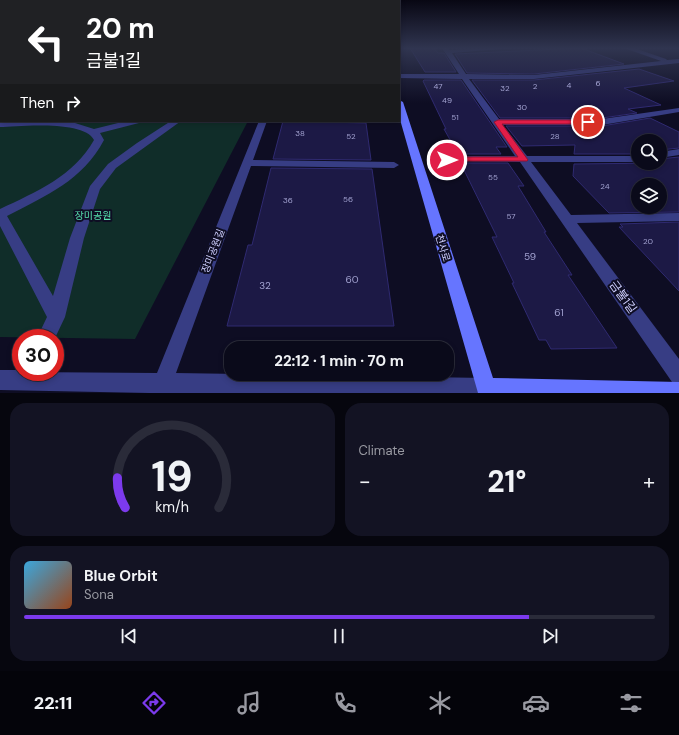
<!DOCTYPE html>
<html lang="en">
<head>
<meta charset="utf-8">
<style>
  :root { --surface:#0a0a1a; --page:#131323; --text:#f1f3f6; --muted:#999aa2; --line:#2a2b39; --accent:#7c3aed }
  body { margin:0; font-family:"DM Sans","Noto Sans KR",sans-serif; background:var(--page); color:var(--text); height:100vh; display:flex; flex-direction:column; font-size:15px; white-space:nowrap }
  * { box-sizing:border-box; margin:0 }
  p { font-size:13px; color:var(--muted) }
  .icon { flex:none; width:22px; height:22px; fill:none; stroke:currentColor; stroke-width:2; stroke-linecap:round; stroke-linejoin:round }
  .map { position:relative; height:393px; overflow:hidden }
  .details { display:flex; flex-direction:column; gap:10px; padding:10px; background:#06060e; flex:1 }
  .details>* { flex:none }
  .banner { position:absolute; left:0px; top:0px; width:400px; height:122px; box-shadow:0 2px 6px #0003,0 0 0 1px var(--line); background:#202124; color:#fff; overflow:hidden }
  .fabs { position:absolute; left:631px; top:134px; display:grid; gap:8px }
  .fabs a { display:grid; place-items:center; width:36px; height:36px; border-radius:50%; background:var(--surface); box-shadow:0 2px 6px #0003,0 0 0 1px var(--line); font-size:20px }
  .speed { position:absolute; left:12px; top:329px; display:flex; gap:8px; font-size:20px; font-weight:700; text-align:center }
  .speed>* { display:grid; place-content:center; width:52px; height:52px; border-radius:50%; background:var(--surface); box-shadow:0 2px 6px #0003,0 0 0 1px var(--line); line-height:1 }
  .speed .limit { border:6px solid #d22; background:#fff; color:#111 }
  .pin { position:absolute; display:grid; place-items:center; width:34px; height:34px; color:#fff; margin:-17px; border:2px solid #fff; border-radius:50%; box-shadow:0 1px 4px #0007 }
  .me { position:absolute; width:44px; margin:-22px; rotate:90deg; stroke-linejoin:round; filter:drop-shadow(0 0 3px #0008) }
  .turn { display:flex; align-items:center; gap:14px; height:84px; padding:0 20px; font-size:18px }
  .turn .icon { width:52px; height:52px; stroke-width:2.5 }
  .turn b { display:block; font-size:28px; line-height:34px }
  .then { display:flex; align-items:center; height:38px; padding:0 20px; background:#0003; gap:8px; font-size:15px }
  .big { font-size:30px; font-weight:700; line-height:1.1 }
  .details .widget { flex:1; display:flex; flex-direction:column; justify-content:center; gap:6px; min-width:0; padding:0 14px; border-radius:16px; background:var(--page) }
  .details .dial { align-items:center; gap:0 }
  .dial svg { height:104px; overflow:visible; fill:none; stroke:var(--line); stroke-width:7; stroke-linecap:round; text-anchor:middle }
  .dial text { fill:var(--text); stroke:none }
  .song { display:flex; align-items:center; gap:12px }
  .cover { width:48px; height:48px; border-radius:6px; background:linear-gradient(135deg,hsl(200 70% 55%),hsl(20 70% 35%)) }
  .played { height:4px; border-radius:2px; background:linear-gradient(90deg,var(--accent) 80%,var(--line) 80%) }
  .keys { display:flex; justify-content:space-around; direction:ltr }
  .heat { display:flex; justify-content:space-between; align-items:center; font-size:22px; direction:ltr }
  .details .tiles { flex:1; display:grid; gap:10px; grid-template-columns:1fr 1fr }
  .widget:last-child { grid-column:span 2 }
  .trip { position:absolute; left:224px; top:341px; width:230px; height:40px; border-radius:16px; background:var(--surface); box-shadow:0 2px 6px #0003,0 0 0 1px var(--line); font-weight:700; line-height:40px; text-align:center }
  .tabs { display:flex; height:64px; justify-content:space-around; align-items:center; background:#04040a; color:var(--muted) }
  .tabs .icon { width:28px; height:28px }
  .tabs .selected { color:var(--accent) }
  .tabs b { font-size:18px; color:var(--text) }
  .map>svg:first-child { display:block }
  .green { fill:#102d29 }
  .building { fill:#1c1945; stroke:#2f2a71; fill-rule:evenodd }
  .lines { fill:none; stroke-linecap:round; stroke-linejoin:round }
  .street { fill:#373d84; fill-rule:evenodd }
  .secondary { fill:#6675ff; fill-rule:evenodd }
  .route { fill:#e11d48; stroke:#92132f }
  .labels { text-anchor:middle; dominant-baseline:central; stroke-width:4; stroke-linejoin:round; paint-order:stroke }
  .number-label { font-size:8px; fill:#a2a2d0 }
  .park-label { font-size:10px; fill:#58e2af; stroke:#0e0d23 }
  .street-label { font-size:10px; fill:#cfd0ff; stroke:#0e0d23 }
  .near-number-label { font-size:10px; fill:#a2a2d0 }
  .near-street-label { font-size:12px; fill:#cfd0ff; stroke:#0e0d23 }
</style>
</head>
<body>
<div class="map">
<svg width="679" height="393" viewBox="0 0 679 393">
  <rect width="100%" height="100%" fill="#0e0d23"/>
  <!-- green -->
  <path class="green" d="M 0,82 L 1,121 L 248,121 L 135,339 L 0,337 Z"/>
  <!-- building -->
  <path class="building" d="M 410,48 L 434,48 L 438,53 L 444,53 L 456,72 L 425,72 Z
    M 581,48 L 624,64 L 534,74 L 467,73 L 455,54 Z
    M 639,69 L 674,81 L 624,88 L 661,105 L 628,109 L 637,113 L 602,118 L 500,118 L 472,80 L 534,80 Z
    M 424,80 L 461,80 L 507,147 L 496,147 L 501,154 L 458,154 L 444,129 L 446,129 L 423,81 Z
    M 650,118 L 679,132 L 679,148 L 660,150 L 660,141 L 638,141 L 638,154 L 574,154 L 575,145 L 522,146 L 506,126 L 602,126 Z
    M 283,121 L 366,123 L 371,160 L 273,159 Z
    M 679,157 L 679,212 L 609,213 L 573,176 L 574,164 L 660,163 L 660,159 ZM 638,185 L 660,185 L 660,207 L 638,207 Z
    M 463,163 L 508,163 L 524,186 L 518,186 L 546,232 L 544,232 L 572,275 L 568,275 L 617,348 L 551,349 L 546,340 L 539,340 L 512,283 L 514,283 L 492,237 L 497,237 L 463,168 L 466,168 Z
    M 271,168 L 372,169 L 394,326 L 227,326 L 248,245 L 252,245 Z
    M 679,222 L 679,291 L 619,227 L 623,227 L 620,224 Z"/>
  <g class="lines">
    <!-- street -->
    <path class="street" d="M 442,48 L 448,48 L 449,50 L 513,48 L 452,53 L 466,74 L 534,75 L 661,61 L 624,48 L 634,48 L 666,59 L 667,60 L 679,59 L 679,63 L 534,79 L 469,79 L 499,119 L 602,119 L 679,108 L 679,112 L 602,125 L 503,125 L 527,156 L 638,156 L 638,162 L 531,162 L 571,215 L 679,213 L 679,221 L 577,223 L 679,359 L 679,385 L 672,382 L 520,162 L 443,161 L 442,159 L 443,157 L 447,156 L 515,156 L 462,79 L 399,78 L 399,74 L 459,74 Z
      M 0,51 L 1,51 L 0,56 Z
      M 0,72 L 1,72 L 1,76 L 0,76 Z
      M 0,121 L 63,121 L 75,123 L 94,129 L 126,121 L 140,121 L 139,123 L 100,133 L 104,140 C 82,181 47,195 7,216 L 53,296 L 70,238 L 90,186 L 108,164 L 137,143 L 171,121 L 181,121 L 116,168 L 100,189 L 84,238 L 65,317 L 55,338 L 37,338 L 47,317 L 0,226 L 0,209 C 36,192 74,176 94,140 C 85,120 19,126 0,127 Z
      M 259,121 L 267,121 L 253,160 L 394,162 L 399,165 L 394,168 L 251,166 L 176,373 L 486,378 L 493,381 L 496,388 L 494,393 L 149,393 L 0,390 L 0,370 L 21,370 L 21,372 L 157,373 Z
      M 679,149 L 679,155 L 660,158 L 660,152 Z"/>
    <!-- secondary -->
    <path class="secondary" d="M 399,100 L 403,102 L 493,378 L 679,382 L 679,393 L 478,393 L 399,116 Z"/>
  </g>
  <!-- sky -->
  <linearGradient id="sky" x2="0" y2="1"><stop stop-color="#080713"/><stop offset="0.47" stop-color="#303550"/><stop offset="1" stop-color="#303550" stop-opacity="0"/></linearGradient>
  <rect width="679" height="103" fill="url(#sky)"/>
  <!-- route -->
  <path class="route" d="M 498,120 L 588,120 L 591,122 L 588,124 L 502,124 L 528,160 L 527,161 L 444,161 L 444,158 L 447,157 L 518,157 L 494,122 Z"/>
  <g class="labels">
    <!-- number labels -->
    <g class="number-label">
      <text x="598" y="83">6</text>
      <text x="569" y="85">4</text>
      <text x="438" y="86">47</text>
      <text x="535" y="86">2</text>
      <text x="505" y="88">32</text>
      <text x="447" y="100">49</text>
      <text x="522" y="107">30</text>
      <text x="455" y="117">51</text>
      <text x="300" y="133">38</text>
      <text x="351" y="136">52</text>
      <text x="555" y="136">28</text>
      <text x="493" y="177">55</text>
      <text x="605" y="186">24</text>
      <text x="348" y="199">56</text>
      <text x="288" y="200">36</text>
      <text x="511" y="216">57</text>
      <text x="648" y="241">20</text>
    </g>
    <!-- park labels -->
    <g class="park-label">
      <text x="93" y="215">장미공원</text>
    </g>
    <!-- street labels -->
    <g class="street-label">
      <text transform="translate(443 248) rotate(73)">천사로</text>
      <text transform="translate(213 251) rotate(-69)">장미공원길</text>
    </g>
    <!-- near-number labels -->
    <g class="near-number-label">
      <text x="530" y="256">59</text>
      <text x="352" y="279">60</text>
      <text x="265" y="285">32</text>
      <text x="559" y="312">61</text>
    </g>
    <!-- near-street labels -->
    <g class="near-street-label">
      <text transform="translate(623 297) rotate(54)">금불1길</text>
    </g>
  </g>
</svg>
<div class="fabs">
<a><svg class="icon" aria-label="search" viewBox="0 0 24 24"><circle cx="10" cy="10" r="6"/><path d="M15 15l6 6"/></svg></a>
<a><svg class="icon" aria-label="layers" viewBox="0 0 24 24"><path d="M12 4l9 5-9 5-9-5zM3 14l9 5 9-5"/></svg></a>
</div>
<div class="speed"><div class="limit">30</div></div>
<div class="pin" style="left:588px;top:122px;background:#d93025"><svg class="icon" aria-label="arrive" viewBox="0 0 24 24"><path d="M6 21V4h12l-3 4 3 4H6"/></svg></div>
<svg class="me" style="left:447px;top:160px" viewBox="-20 -20 40 40"><circle r="17" fill="#e11d48" stroke="#fff" stroke-width="3"/><path d="M0-11L8 9 0 5-8 9z" fill="#fff"/></svg>
<div class="trip">22:12 · 1 min · 70 m</div>
<div class="banner">
<div class="turn"><svg class="icon" aria-label="left" viewBox="0 0 24 24"><path d="M17 20v-9H6M10 6l-5 5 5 5"/></svg><div><b>20 m</b>금불1길</div></div>
<div class="then">Then<svg class="icon" aria-label="right" viewBox="0 0 24 24"><path d="M7 20v-9h11M14 6l5 5-5 5"/></svg></div>
</div>
</div>
<section class="details">
<div class="tiles">
<div class="widget dial"><svg viewBox="0 0 100 80">
<path d="M14 69A42 42 0 1 1 86 69"/>
<path d="M14 69A42 42 0 0 1 8 46" stroke="#7c3aed"/>
<text x="50" y="56" font-size="32" font-weight="700">19</text>
<text x="50" y="72" font-size="11">km/h</text>
</svg></div>
<div class="widget"><p>Climate</p>
<div class="heat"><a>−</a><b class="big">21°</b><a>+</a></div>
</div>
<div class="widget">
<div class="song"><i class="cover"></i><div><b>Blue Orbit</b><p>Sona</p></div></div>
<div class="played"></div>
<div class="keys"><svg class="icon" aria-label="previous" viewBox="0 0 24 24"><path d="M18 5L8 12l10 7zM5 5v14"/></svg><svg class="icon" aria-label="pause" viewBox="0 0 24 24"><path d="M8 5v14M16 5v14"/></svg><svg class="icon" aria-label="next" viewBox="0 0 24 24"><path d="M6 5l10 7-10 7zM19 5v14"/></svg></div>
</div>
</div>
</section>
<nav class="tabs">
<b>22:11</b>
<svg class="icon selected" aria-label="directions" viewBox="0 0 24 24"><path d="M12 3l9 9-9 9-9-9zM9 14v-3h6M13 9l2 2-2 2"/></svg>
<svg class="icon" aria-label="music" viewBox="0 0 24 24"><path d="M9 18V5l10-2v13"/><circle cx="6" cy="18" r="3"/><circle cx="16" cy="16" r="3"/></svg>
<svg class="icon" aria-label="phone" viewBox="0 0 24 24"><path d="M5 4h4l2 5-3 2q2 4 5 5l2-3 5 2v4C11 20 4 13 5 4z"/></svg>
<svg class="icon" aria-label="climate" viewBox="0 0 24 24"><path d="M12 3v18M4 7l16 10M4 17L20 7"/></svg>
<svg class="icon" aria-label="car" viewBox="0 0 24 24"><path d="M5 17H2v-5l4-1 3-4h7l3 4 3 1v5h-3M9 17h6M6 11h13"/><circle cx="7" cy="17" r="2"/><circle cx="17" cy="17" r="2"/></svg>
<svg class="icon" aria-label="filters" viewBox="0 0 24 24"><path d="M4 7h16M4 17h16"/><circle cx="9" cy="7" r="2"/><circle cx="15" cy="17" r="2"/></svg>
</nav>
</body>
</html>
